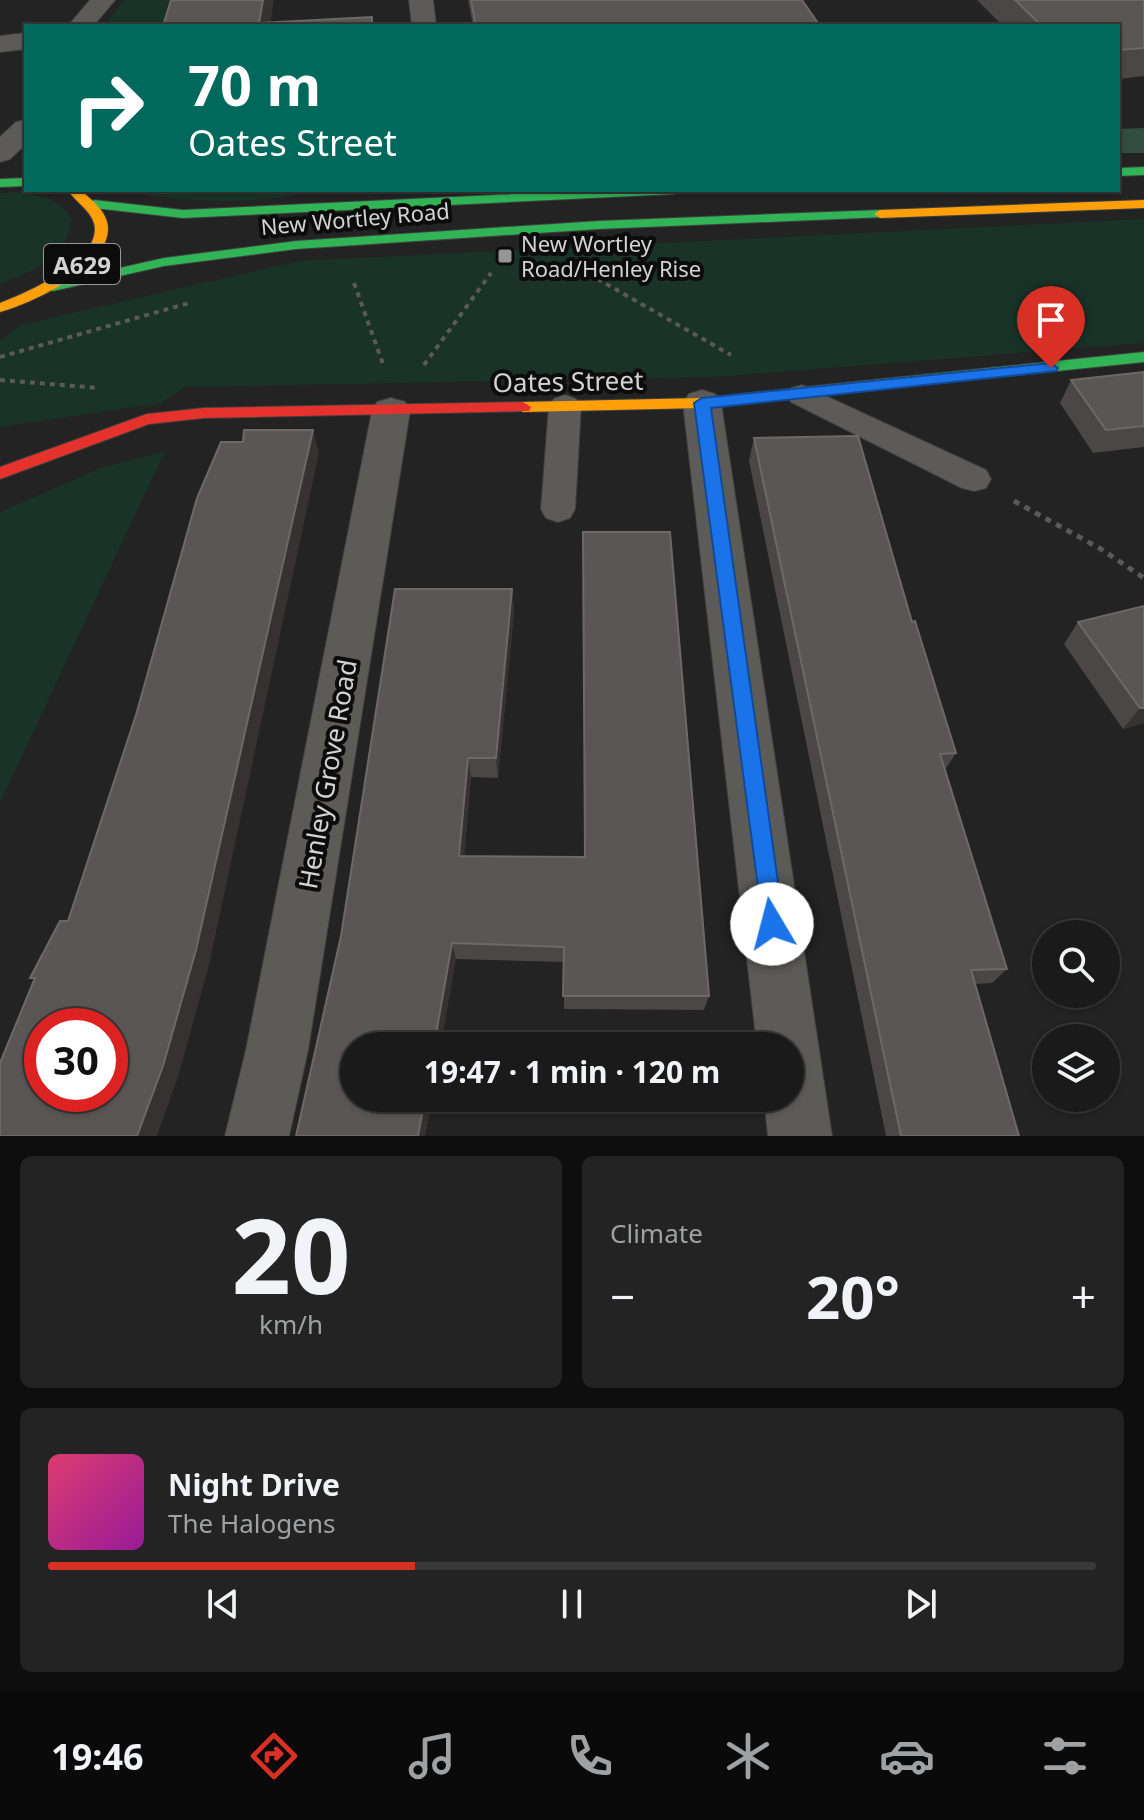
<!DOCTYPE html>
<html lang="en">
<head>
<meta charset="utf-8">
<style>
  :root { --surface:#1a1a1a; --page:#232323; --text:#f1f3f6; --muted:#9fa1a2; --line:#383839; --accent:#d93025 }
  body { margin:0; font-family:"Noto Sans",sans-serif; background:var(--page); color:var(--text); height:100vh; display:flex; flex-direction:column; font-size:30px; white-space:nowrap }
  * { box-sizing:border-box; margin:0 }
  p { font-size:26px; color:var(--muted) }
  .icon { flex:none; width:44px; height:44px; fill:none; stroke:currentColor; stroke-width:2; stroke-linecap:round; stroke-linejoin:round }
  .map { position:relative; height:1136px; overflow:hidden }
  .sheet { display:flex; flex-direction:column; gap:20px; padding:20px; background:#0e0e0e; flex:1 }
  .sheet>* { flex:none }
  .top-card { position:absolute; left:24px; top:24px; width:1096px; height:168px; border-radius:0px; box-shadow:0 2px 6px #0004,0 0 0 2px var(--line); background:#00695c; color:#fff; overflow:hidden }
  .tools { position:absolute; left:1032px; top:920px; display:grid; gap:16px }
  .tools a { display:grid; place-items:center; width:88px; height:88px; border-radius:50%; background:var(--surface); box-shadow:0 2px 6px #0004,0 0 0 2px var(--line); font-size:40px }
  .speed { position:absolute; left:24px; top:1008px; display:flex; gap:16px; font-size:40px; font-weight:700; text-align:center }
  .speed>* { display:grid; place-content:center; width:104px; height:104px; border-radius:50%; background:var(--surface); box-shadow:0 2px 6px #0004,0 0 0 2px var(--line); line-height:1 }
  .speed .limit { border:12px solid #d22; background:#fff; color:#111 }
  .pin { position:absolute; display:grid; place-items:center; width:68px; height:68px; color:#fff; margin:-82px -34px; border-radius:50% 50% 50% 0; rotate:-45deg; box-shadow:0 0 8px #0007 }
  .pin .icon { rotate:45deg }
  .me { position:absolute; width:88px; margin:-44px; rotate:352deg; stroke-linejoin:round; filter:drop-shadow(0 0 6px #0008) }
  .turn { display:flex; align-items:center; gap:28px; height:168px; padding:0 32px; font-size:36px }
  .turn .icon { width:104px; height:104px; stroke-width:2.5 }
  .turn b { display:block; font-size:56px; line-height:68px }
  .big { font-size:60px; font-weight:700; line-height:1.1 }
  .sheet .card { flex:1; display:flex; flex-direction:column; justify-content:center; gap:12px; min-width:0; padding:0 28px; border-radius:12px; background:var(--page) }
  .sheet .dial { align-items:center; gap:0 }
  .dial b { font-size:104px; line-height:1 }
  .song { display:flex; align-items:center; gap:24px }
  .cover { width:96px; height:96px; border-radius:12px; background:linear-gradient(135deg,hsl(340 70% 55%),hsl(300 70% 35%)) }
  .played { height:8px; border-radius:4px; background:linear-gradient(90deg,var(--accent) 35%,var(--line) 35%) }
  .keys { display:flex; justify-content:space-around; direction:ltr }
  .heat { display:flex; justify-content:space-between; align-items:center; font-size:44px; direction:ltr }
  .sheet .tiles { flex:1; display:grid; gap:20px; grid-template-columns:1fr 1fr }
  .card:last-child { grid-column:span 2 }
  .trip { position:absolute; left:340px; top:1032px; width:464px; height:80px; border-radius:40px; background:var(--surface); box-shadow:0 2px 6px #0004,0 0 0 2px var(--line); font-weight:700; line-height:80px; text-align:center }
  .dock { display:flex; height:128px; justify-content:space-around; align-items:center; background:#0a0a0a; color:var(--muted) }
  .dock .icon { width:56px; height:56px }
  .dock .current { color:var(--accent) }
  .dock b { font-size:36px; color:var(--text) }
  .map>svg:first-child { display:block }
  .green { fill:#193328 }
  .forest { fill:#314e40 }
  .lines { fill:none; stroke-linecap:round; stroke-linejoin:round }
  .lane-casing { stroke:#3f3f3f; stroke-width:2 }
  .street-casing { stroke:#3f3f3f; stroke-width:2 }
  .fast-casing { stroke:#3f3f3f; stroke-width:2 }
  .slow-casing { stroke:#3f3f3f; stroke-width:2 }
  .jam-casing { stroke:#3f3f3f; stroke-width:2 }
  .path-far1 { stroke:#5b5a59; stroke-width:4; stroke-dasharray:5 5; stroke-linecap:butt }
  .path { stroke:#5b5a59; stroke-width:5; stroke-dasharray:6 6; stroke-linecap:butt }
  .lane { fill:#5d5b57; fill-rule:evenodd }
  .street { fill:#5d5b57; fill-rule:evenodd }
  .fast { fill:#30b455; fill-rule:evenodd }
  .slow { fill:#ff9f0a; fill-rule:evenodd }
  .jam { fill:#e5322d; fill-rule:evenodd }
  .wall { fill:#4b4746 }
  .shaded-wall { fill:#353231 }
  .building { fill:#5a5655; stroke:#6d6969; stroke-width:2; fill-rule:evenodd }
  .route { fill:#1a73e8; stroke:#114b97; stroke-width:2 }
  .poi-dot { fill:#969596; stroke:#0d0c0d; stroke-width:3 }
  .labels { text-anchor:middle; dominant-baseline:central; stroke-width:8; stroke-linejoin:round; paint-order:stroke }
  .far-street-label { font-size:22px; fill:#d4d3d4; stroke:#0d0c0d }
  .far-poi-label { font-size:22px; fill:#d4d3d4; stroke:#0d0c0d; text-anchor:start }
  .shield { fill:#0d0c0d; stroke:#989798; stroke-width:2 }
  .shield-label { font-size:24px; font-weight:bold; fill:#d4d3d4 }
  .street-label { font-size:26px; fill:#d4d3d4; stroke:#0d0c0d }
</style>
</head>
<body>
<div class="map">
<svg width="1144" height="1136" viewBox="0 0 1144 1136">
  <rect width="100%" height="100%" fill="#232323"/>
  <!-- green -->
  <path class="green" d="M 124,0 L 178,0 L 167,26 L 104,26 Z
    M 116,190 L 312,190 C 257,208 173,201 116,190 Z
    M 20,192 C 43,196 59,198 72,219 C 68,257 33,271 0,284 L 0,193 Z
    M 1144,219 L 1144,343 L 714,377 L 184,387 L 161,403 L 0,427 L 0,341 L 20,325 L 300,261 Z
    M 165,451 L 0,803 L 0,512 L 101,468 Z"/>
  <!-- forest -->
  <path class="forest" d="M 1144,128 L 1144,153 L 1118,153 L 1118,129 Z"/>
  <g class="lines">
    <defs>
      <path id="lane" d="M 802,385 L 986,470 L 991,479 L 986,488 L 974,491 L 962,488 L 791,402 L 787,395 L 791,388 Z
        M 565,395 L 576,399 L 581,406 L 575,509 L 570,518 L 558,522 L 546,518 L 541,509 L 549,406 L 554,399 Z"/>
      <path id="street" d="M 90,0 L 115,0 L 93,26 L 68,26 Z
        M 409,0 L 433,0 L 436,26 L 412,26 Z
        M 26,33 L 26,49 L 0,52 L 0,36 Z
        M 26,120 L 26,144 L 10,159 L 0,162 L 0,137 L 16,122 Z
        M 702,390 L 715,394 L 721,403 L 832,1136 L 768,1136 L 764,1098 L 790,1098 L 790,1046 L 757,1046 L 683,403 L 689,394 Z
        M 391,398 L 405,402 L 410,411 L 308,1050 L 289,1136 L 225,1136 L 246,1050 L 372,411 L 377,402 Z"/>
      <path id="fast" d="M 1144,167 L 1144,175 L 1118,176 L 1118,168 Z
        M 26,178 L 26,186 L 0,187 L 0,179 Z
        M 597,190 L 680,190 L 674,194 L 183,218 L 94,208 L 88,204 L 94,200 L 183,210 Z
        M 880,210 L 885,211 L 885,217 L 599,229 L 296,249 L 164,266 L 53,291 L 46,287 L 53,283 L 164,258 L 296,241 L 599,221 Z
        M 1144,352 L 1144,362 L 834,394 L 826,389 L 834,384 Z"/>
      <path id="slow" d="M 68,190 L 80,190 C 92,200 108,212 108,229 C 107,269 32,303 0,312 L 0,303 C 26,293 104,260 94,223 C 89,208 75,202 68,190 Z
        M 1144,200 L 1144,208 L 880,218 L 874,214 L 880,210 Z
        M 834,384 L 839,385 L 842,389 L 839,393 L 702,408 L 523,412 L 515,407 L 523,402 L 702,398 Z"/>
      <path id="jam" d="M 523,402 L 531,407 L 529,411 L 204,418 L 149,424 L 0,479 L 0,467 L 147,414 L 204,408 Z"/>
    </defs>
    <!-- lane casing -->
    <use href="#lane" class="lane-casing"/>
    <!-- street casing -->
    <use href="#street" class="street-casing"/>
    <!-- fast casing -->
    <use href="#fast" class="fast-casing"/>
    <!-- slow casing -->
    <use href="#slow" class="slow-casing"/>
    <!-- jam casing -->
    <use href="#jam" class="jam-casing"/>
    <!-- path-far1 -->
    <path class="path-far1" d="M 580,269 L 731,355
      M 354,283 L 383,364
      M 0,357 L 189,303
      M 424,365 L 491,273
      M 0,380 L 99,388"/>
    <!-- path -->
    <path class="path" d="M 1014,501 L 1101,549 L 1144,578"/>
    <!-- lane -->
    <use href="#lane" class="lane"/>
    <!-- street -->
    <use href="#street" class="street"/>
    <!-- fast -->
    <use href="#fast" class="fast"/>
    <!-- slow -->
    <use href="#slow" class="slow"/>
    <!-- jam -->
    <use href="#jam" class="jam"/>
  </g>
  <!-- wall -->
  <path class="wall" d="M 468,0 L 802,0 L 820,26 L 473,26 Z
    M 977,0 L 1144,0 L 1144,76 L 1118,79 L 1118,26 L 1003,26 Z
    M 1144,372 L 1144,447 L 1093,453 L 1060,403 L 1071,380 Z
    M 754,438 L 912,622 L 956,753 L 945,770 L 1007,969 L 992,983 L 975,984 L 1019,1136 L 886,1136 L 749,461 Z
    M 512,589 L 514,611 L 498,778 L 471,777 L 464,856 L 709,996 L 704,1010 L 564,1009 L 564,962 L 456,959 L 354,1098 L 432,1098 L 425,1136 L 296,1136 Z
    M 1144,606 L 1144,723 L 1123,729 L 1064,644 L 1078,622 Z"/>
  <!-- shaded-wall -->
  <path class="shaded-wall" d="M 263,0 L 274,0 L 270,26 L 259,23 Z
    M 313,430 L 319,453 L 209,965 L 178,1077 L 157,1136 L 137,1136 Z
    M 512,589 L 514,611 L 498,778 L 496,758 Z
    M 1140,708 L 1144,708 L 1144,723 L 1123,729 Z
    M 468,758 L 471,777 L 463,873 L 459,856 Z
    M 452,943 L 456,959 L 441,1046 L 434,1046 Z
    M 425,1098 L 432,1098 L 425,1136 L 418,1136 Z"/>
  <!-- building -->
  <path class="building" d="M 171,0 L 263,0 L 259,23 L 372,17 L 372,26 L 163,26 Z
    M 471,0 L 802,0 L 820,26 L 476,26 Z
    M 1015,0 L 1144,0 L 1144,48 L 1118,50 L 1118,26 L 1042,26 Z
    M 1144,372 L 1144,426 L 1106,430 L 1071,380 Z
    M 244,430 L 313,430 L 196,950 L 163,1066 L 137,1136 L 0,1136 L 0,1063 L 35,978 L 30,978 L 60,921 L 68,921 L 136,715 L 197,498 L 221,442 L 243,442 ZM 42,1026 L 110,1026 L 110,1094 L 42,1094 Z
    M 858,436 L 912,622 L 915,621 L 956,753 L 940,754 L 1007,969 L 971,970 L 1019,1136 L 901,1136 L 754,438 Z
    M 583,532 L 670,532 L 709,996 L 563,996 L 564,947 L 452,943 L 434,1046 L 354,1046 L 354,1098 L 425,1098 L 418,1136 L 296,1136 L 341,936 L 395,589 L 512,589 L 496,758 L 468,758 L 459,856 L 585,857 Z
    M 1144,606 L 1144,708 L 1140,708 L 1078,622 Z"/>
  <!-- route -->
  <path class="route" d="M 1051,363 L 1058,368 L 1056,371 L 711,408 L 784,924 L 780,932 L 772,935 L 764,932 L 694,403 L 702,398 Z"/>
  <!-- markers -->
  <rect class="poi-dot" x="497" y="248" width="16" height="16" rx="4"/>
  <g class="labels">
    <!-- far-street labels -->
    <g class="far-street-label">
      <text transform="translate(355 218) rotate(-5)">New Wortley Road</text>
    </g>
    <!-- far-poi labels -->
    <g class="far-poi-label">
      <text x="521" y="243">New Wortley<tspan x="521" dy="25">Road/Henley Rise</tspan></text>
    </g>
    <!-- shield labels -->
    <rect class="shield" x="44" y="244" width="76" height="40" rx="6"/>
    <g class="shield-label">
      <text x="82" y="264">A629</text>
    </g>
    <!-- street labels -->
    <g class="street-label">
      <text transform="translate(568 381) rotate(-1)">Oates Street</text>
      <text transform="translate(327 774) rotate(-80)">Henley Grove Road</text>
    </g>
  </g>
</svg>
<div class="tools">
<a><svg class="icon" aria-label="search" viewBox="0 0 24 24"><circle cx="10" cy="10" r="6"/><path d="M15 15l6 6"/></svg></a>
<a><svg class="icon" aria-label="layers" viewBox="0 0 24 24"><path d="M12 4l9 5-9 5-9-5zM3 14l9 5 9-5"/></svg></a>
</div>
<div class="speed"><div class="limit">30</div></div>
<div class="pin" style="left:1051px;top:368px;background:#d93025"><svg class="icon" aria-label="arrive" viewBox="0 0 24 24"><path d="M6 21V4h12l-3 4 3 4H6"/></svg></div>
<svg class="me" style="left:772px;top:924px" viewBox="-20 -20 40 40"><circle r="19" fill="#fff"/><path d="M0-13L10 11 0 6-10 11z" fill="#1a73e8"/></svg>
<div class="trip">19:47 · 1 min · 120 m</div>
<div class="top-card">
<div class="turn"><svg class="icon" aria-label="right" viewBox="0 0 24 24"><path d="M7 20v-9h11M14 6l5 5-5 5"/></svg><div><b>70 m</b>Oates Street</div></div>
</div>
</div>
<section class="sheet">
<div class="tiles">
<div class="card dial"><b>20</b><p>km/h</p></div>
<div class="card"><p>Climate</p>
<div class="heat"><a>−</a><b class="big">20°</b><a>+</a></div>
</div>
<div class="card">
<div class="song"><i class="cover"></i><div><b>Night Drive</b><p>The Halogens</p></div></div>
<div class="played"></div>
<div class="keys"><svg class="icon" aria-label="previous" viewBox="0 0 24 24"><path d="M18 5L8 12l10 7zM5 5v14"/></svg><svg class="icon" aria-label="pause" viewBox="0 0 24 24"><path d="M8 5v14M16 5v14"/></svg><svg class="icon" aria-label="next" viewBox="0 0 24 24"><path d="M6 5l10 7-10 7zM19 5v14"/></svg></div>
</div>
</div>
</section>
<nav class="dock">
<b>19:46</b>
<svg class="icon current" aria-label="directions" viewBox="0 0 24 24"><path d="M12 3l9 9-9 9-9-9zM9 14v-3h6M13 9l2 2-2 2"/></svg>
<svg class="icon" aria-label="music" viewBox="0 0 24 24"><path d="M9 18V5l10-2v13"/><circle cx="6" cy="18" r="3"/><circle cx="16" cy="16" r="3"/></svg>
<svg class="icon" aria-label="phone" viewBox="0 0 24 24"><path d="M5 4h4l2 5-3 2q2 4 5 5l2-3 5 2v4C11 20 4 13 5 4z"/></svg>
<svg class="icon" aria-label="climate" viewBox="0 0 24 24"><path d="M12 3v18M4 7l16 10M4 17L20 7"/></svg>
<svg class="icon" aria-label="car" viewBox="0 0 24 24"><path d="M5 17H2v-5l4-1 3-4h7l3 4 3 1v5h-3M9 17h6M6 11h13"/><circle cx="7" cy="17" r="2"/><circle cx="17" cy="17" r="2"/></svg>
<svg class="icon" aria-label="filters" viewBox="0 0 24 24"><path d="M4 7h16M4 17h16"/><circle cx="9" cy="7" r="2"/><circle cx="15" cy="17" r="2"/></svg>
</nav>
</body>
</html>
